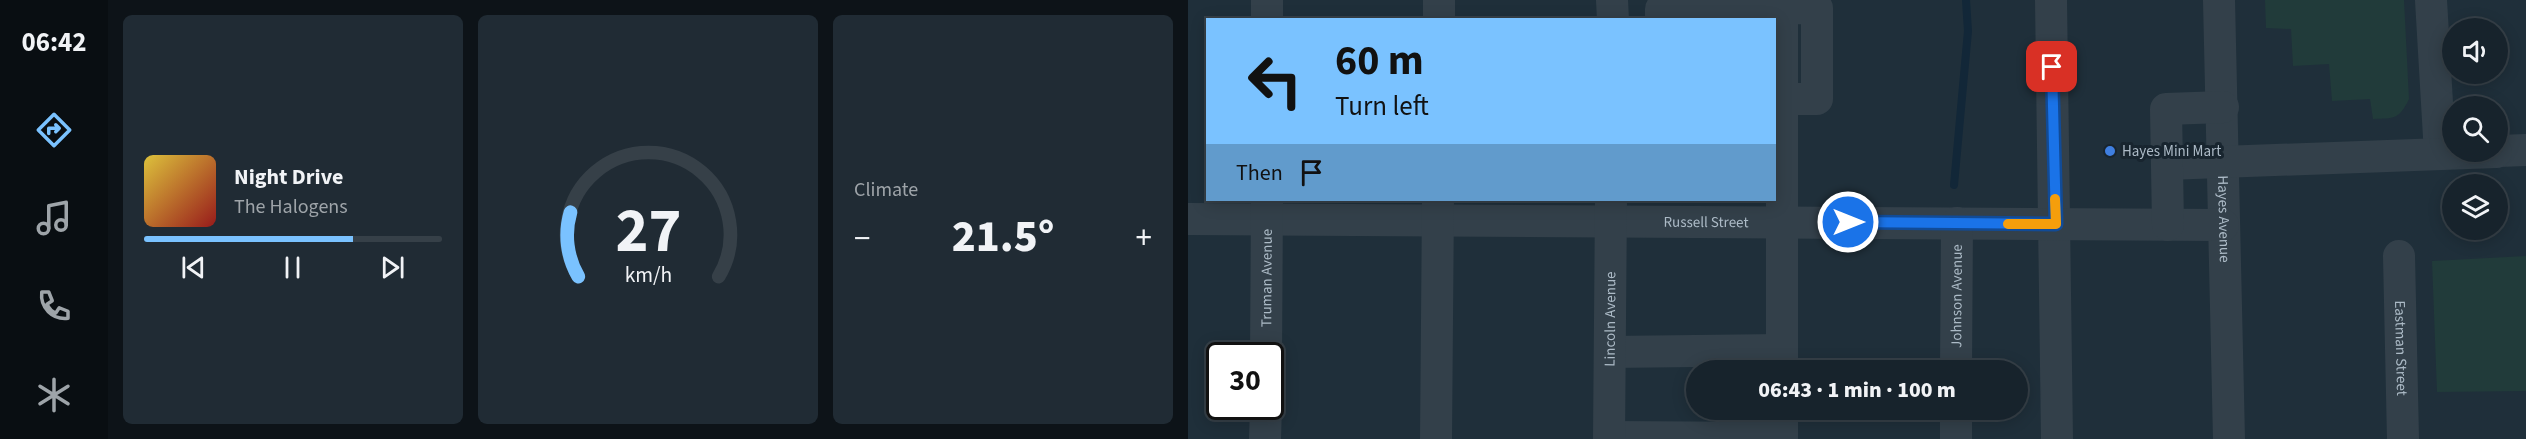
<!DOCTYPE html>
<html lang="en">
<head>
<meta charset="utf-8">
<style>
  :root { --surface:#17232c; --page:#202b34; --text:#f1f3f6; --muted:#9ea4a9; --line:#364048; --accent:#7ac2ff }
  body { margin:0; font-family:"Source Sans 3",sans-serif; background:var(--page); color:var(--text); height:100vh; display:flex; flex-direction:column; font-size:22px; white-space:nowrap }
  * { box-sizing:border-box; margin:0 }
  p { font-size:20px; color:var(--muted) }
  .icon { flex:none; width:33px; height:33px; fill:none; stroke:currentColor; stroke-width:2; stroke-linecap:round; stroke-linejoin:round }
  .map { position:relative; flex:1; overflow:hidden }
  .side { display:flex; flex-direction:column; gap:15px; padding:15px; background:#0d1318; width:1080px }
  .side>* { flex:none }
  .banner { position:absolute; left:18px; top:18px; width:570px; height:183px; border-radius:0px; box-shadow:0 3px 15px #0003,0 0 0 2px var(--line); background:#7ac2ff; color:#111; overflow:hidden }
  .fabs { position:absolute; left:1254px; top:18px; display:grid; gap:12px }
  .fabs a { display:grid; place-items:center; width:66px; height:66px; border-radius:50%; background:var(--surface); box-shadow:0 3px 15px #0003,0 0 0 2px var(--line); font-size:30px }
  .speed { position:absolute; left:18px; top:342px; display:flex; gap:12px; font-size:30px; font-weight:700; text-align:center }
  .speed>* { display:grid; place-content:center; width:78px; height:78px; border-radius:50%; background:var(--surface); box-shadow:0 3px 15px #0003,0 0 0 2px var(--line); line-height:1 }
  .speed .limit { border:3px solid #111; border-radius:9px; background:#fff; color:#111 }
  .pin { position:absolute; display:grid; place-items:center; width:51px; height:51px; color:#fff; margin:-26px; border-radius:12px; box-shadow:0 3px 9px #0006 }
  .me { position:absolute; width:66px; margin:-33px; rotate:90deg; stroke-linejoin:round; filter:drop-shadow(0 0 4px #0008) }
  .turn { display:flex; align-items:center; gap:21px; height:126px; padding:0 30px; font-size:27px }
  .turn .icon { width:78px; height:78px; stroke-width:2.5 }
  .turn b { display:block; font-size:42px; line-height:51px }
  .then { display:flex; align-items:center; height:57px; padding:0 30px; background:#0003; gap:12px; font-size:22px }
  .big { font-size:45px; font-weight:800; line-height:1.1 }
  .side .widget { flex:1; display:flex; flex-direction:column; justify-content:center; gap:9px; min-width:0; padding:0 21px; border-radius:9px; background:var(--page) }
  .side .dial { align-items:center; gap:0 }
  .dial svg { height:156px; overflow:visible; fill:none; stroke:var(--line); stroke-width:7; stroke-linecap:round; text-anchor:middle }
  .dial text { fill:var(--text); stroke:none }
  .song { display:flex; align-items:center; gap:18px }
  .cover { width:72px; height:72px; border-radius:9px; background:linear-gradient(135deg,hsl(50 70% 55%),hsl(0 70% 35%)) }
  .played { height:6px; border-radius:3px; background:linear-gradient(90deg,var(--accent) 70%,var(--line) 70%) }
  .keys { display:flex; justify-content:space-around; direction:ltr }
  .heat { display:flex; justify-content:space-between; align-items:center; font-size:33px; direction:ltr }
  .side .tiles { flex:1; display:grid; gap:15px; grid-template-columns:repeat(3,1fr) }
  .trip { position:absolute; left:498px; top:360px; width:342px; height:60px; border-radius:30px; background:var(--surface); box-shadow:0 3px 15px #0003,0 0 0 2px var(--line); font-weight:800; line-height:60px; text-align:center }
  main { display:flex; flex:1; min-height:0 }
  .dock { display:flex; flex-direction:column; width:108px; justify-content:space-around; align-items:center; background:#090e12; color:var(--muted) }
  .dock .icon { width:42px; height:42px }
  .dock .on { color:var(--accent) }
  .dock b { font-size:27px; color:var(--text) }
  .map>svg:first-child { display:block }
  .green { fill:#213b3a }
  .lines { fill:none; stroke-linecap:round; stroke-linejoin:round }
  .stream { stroke:#122738; stroke-width:8 }
  .minor { stroke:#33404a; stroke-width:32 }
  .route-casing { stroke:#114b97; stroke-width:15 }
  .route { stroke:#1a73e8; stroke-width:10 }
  .slow { stroke:#f59e0b; stroke-width:10 }
  .shop-dot { fill:#3f7fe0; stroke:#18252f; stroke-width:2 }
  .labels { text-anchor:middle; dominant-baseline:central; stroke-width:6; stroke-linejoin:round; paint-order:stroke }
  .poi-label { font-size:15px; fill:#adbbc7; stroke:#18252f; text-anchor:start }
  .street-label { font-size:15px; fill:#adbbc7; stroke:#18252f }
</style>
</head>
<body>
<main>
<nav class="dock">
<b>06:42</b>
<svg class="icon on" aria-label="directions" viewBox="0 0 24 24"><path d="M12 3l9 9-9 9-9-9zM9 14v-3h6M13 9l2 2-2 2"/></svg>
<svg class="icon" aria-label="music" viewBox="0 0 24 24"><path d="M9 18V5l10-2v13"/><circle cx="6" cy="18" r="3"/><circle cx="16" cy="16" r="3"/></svg>
<svg class="icon" aria-label="phone" viewBox="0 0 24 24"><path d="M5 4h4l2 5-3 2q2 4 5 5l2-3 5 2v4C11 20 4 13 5 4z"/></svg>
<svg class="icon" aria-label="climate" viewBox="0 0 24 24"><path d="M12 3v18M4 7l16 10M4 17L20 7"/></svg>
</nav>
<section class="side">
<div class="tiles">
<div class="widget">
<div class="song"><i class="cover"></i><div><b>Night Drive</b><p>The Halogens</p></div></div>
<div class="played"></div>
<div class="keys"><svg class="icon" aria-label="previous" viewBox="0 0 24 24"><path d="M18 5L8 12l10 7zM5 5v14"/></svg><svg class="icon" aria-label="pause" viewBox="0 0 24 24"><path d="M8 5v14M16 5v14"/></svg><svg class="icon" aria-label="next" viewBox="0 0 24 24"><path d="M6 5l10 7-10 7zM19 5v14"/></svg></div>
</div>
<div class="widget dial"><svg viewBox="0 0 100 80">
<path d="M14 69A42 42 0 1 1 86 69"/>
<path d="M14 69A42 42 0 0 1 10 36" stroke="#7ac2ff"/>
<text x="50" y="56" font-size="32" font-weight="700">27</text>
<text x="50" y="72" font-size="11">km/h</text>
</svg></div>
<div class="widget"><p>Climate</p>
<div class="heat"><a>−</a><b class="big">21.5°</b><a>+</a></div>
</div>
</div>
</section>
<div class="map">
<svg width="1338" height="439" viewBox="0 0 1338 439">
  <rect width="100%" height="100%" fill="#1f2f3a"/>
  <!-- green -->
  <path class="green" d="M 1077,0 L 1216,0 L 1221,99 C 1211,120 1206,118 1185,119 L 1182,99 L 1144,101 L 1141,64 L 1105,66 L 1103,29 L 1078,28 Z
    M 1338,256 L 1338,391 L 1249,392 L 1244,261 Z"/>
  <g class="lines">
    <!-- stream -->
    <path class="stream" d="M 766,185 L 780,31 L 778,0"/>
    <!-- minor -->
    <g class="minor">
      <path d="M 79,0 L 79,20"/>
      <path d="M 424,0 L 425,20"/>
      <path d="M 863,0 L 869,439"/>
      <path id="s1" d="M 1031,0 L 1041,439"/>
      <path d="M 1243,0 L 1252,154"/>
      <path d="M 251,20 L 251,0"/>
      <path d="M 473,20 L 473,9 L 629,8 L 629,99 L 586,99"/>
      <path d="M 1310,151 L 1338,150"/>
      <path d="M 979,164 L 1308,152"/>
      <path id="s2" d="M 0,219 L 1035,225"/>
      <path d="M 980,225 L 978,109 L 1035,107"/>
      <path id="s3" d="M 1211,256 L 1215,439"/>
      <path d="M 422,352 L 594,350"/>
      <path id="s4" d="M 78,356 L 79,200"/>
      <path d="M 594,370 L 594,0"/>
      <path id="s5" d="M 768,370 L 769,223"/>
      <path d="M 421,437 L 594,438"/>
      <path d="M 77,439 L 78,406"/>
      <path d="M 248,439 L 250,200"/>
      <path id="s6" d="M 421,439 L 423,200"/>
      <path d="M 594,439 L 594,410"/>
      <path d="M 768,439 L 768,410"/>
    </g>
  </g>
  <g class="lines">
    <defs>
      <path id="route" d="M 660,222 L 868,224 L 864,67"/>
    </defs>
    <!-- route casing -->
    <use href="#route" class="route-casing"/>
    <!-- route -->
    <use href="#route" class="route"/>
    <!-- slow -->
    <path class="slow" d="M 820,224 L 868,224 L 867,199"/>
  </g>
  <!-- markers -->
  <circle class="shop-dot" cx="922" cy="151" r="6"/>
  <g class="labels">
    <!-- poi labels -->
    <g class="poi-label">
      <text x="934" y="151">Hayes Mini Mart</text>
    </g>
    <!-- street labels -->
    <g class="street-label">
      <text stroke="none"><textPath href="#s1" startOffset="219">Hayes Avenue</textPath></text>
      <text stroke="none"><textPath href="#s2" startOffset="518">Russell Street</textPath></text>
      <text stroke="none"><textPath href="#s4" startOffset="78">Truman Avenue</textPath></text>
      <text stroke="none"><textPath href="#s5" startOffset="74">Johnson Avenue</textPath></text>
      <text stroke="none"><textPath href="#s6" startOffset="120">Lincoln Avenue</textPath></text>
      <text stroke="none"><textPath href="#s3" startOffset="92">Eastman Street</textPath></text>
    </g>
  </g>
</svg>
<div class="fabs">
<a><svg class="icon" aria-label="sound" viewBox="0 0 24 24"><path d="M4 9h4l5-4v14l-5-4H4zM17 9q2 3 0 6"/></svg></a>
<a><svg class="icon" aria-label="search" viewBox="0 0 24 24"><circle cx="10" cy="10" r="6"/><path d="M15 15l6 6"/></svg></a>
<a><svg class="icon" aria-label="layers" viewBox="0 0 24 24"><path d="M12 4l9 5-9 5-9-5zM3 14l9 5 9-5"/></svg></a>
</div>
<div class="speed"><div class="limit">30</div></div>
<div class="pin" style="left:864px;top:67px;background:#d93025"><svg class="icon" aria-label="arrive" viewBox="0 0 24 24"><path d="M6 21V4h12l-3 4 3 4H6"/></svg></div>
<svg class="me" style="left:660px;top:222px" viewBox="-20 -20 40 40"><circle r="17" fill="#1a73e8" stroke="#fff" stroke-width="3"/><path d="M0-11L8 9 0 5-8 9z" fill="#fff"/></svg>
<div class="trip">06:43 · 1 min · 100 m</div>
<div class="banner">
<div class="turn"><svg class="icon" aria-label="left" viewBox="0 0 24 24"><path d="M17 20v-9H6M10 6l-5 5 5 5"/></svg><div><b>60 m</b>Turn left</div></div>
<div class="then">Then<svg class="icon" aria-label="arrive" viewBox="0 0 24 24"><path d="M6 21V4h12l-3 4 3 4H6"/></svg></div>
</div>
</div>
</main>
</body>
</html>
